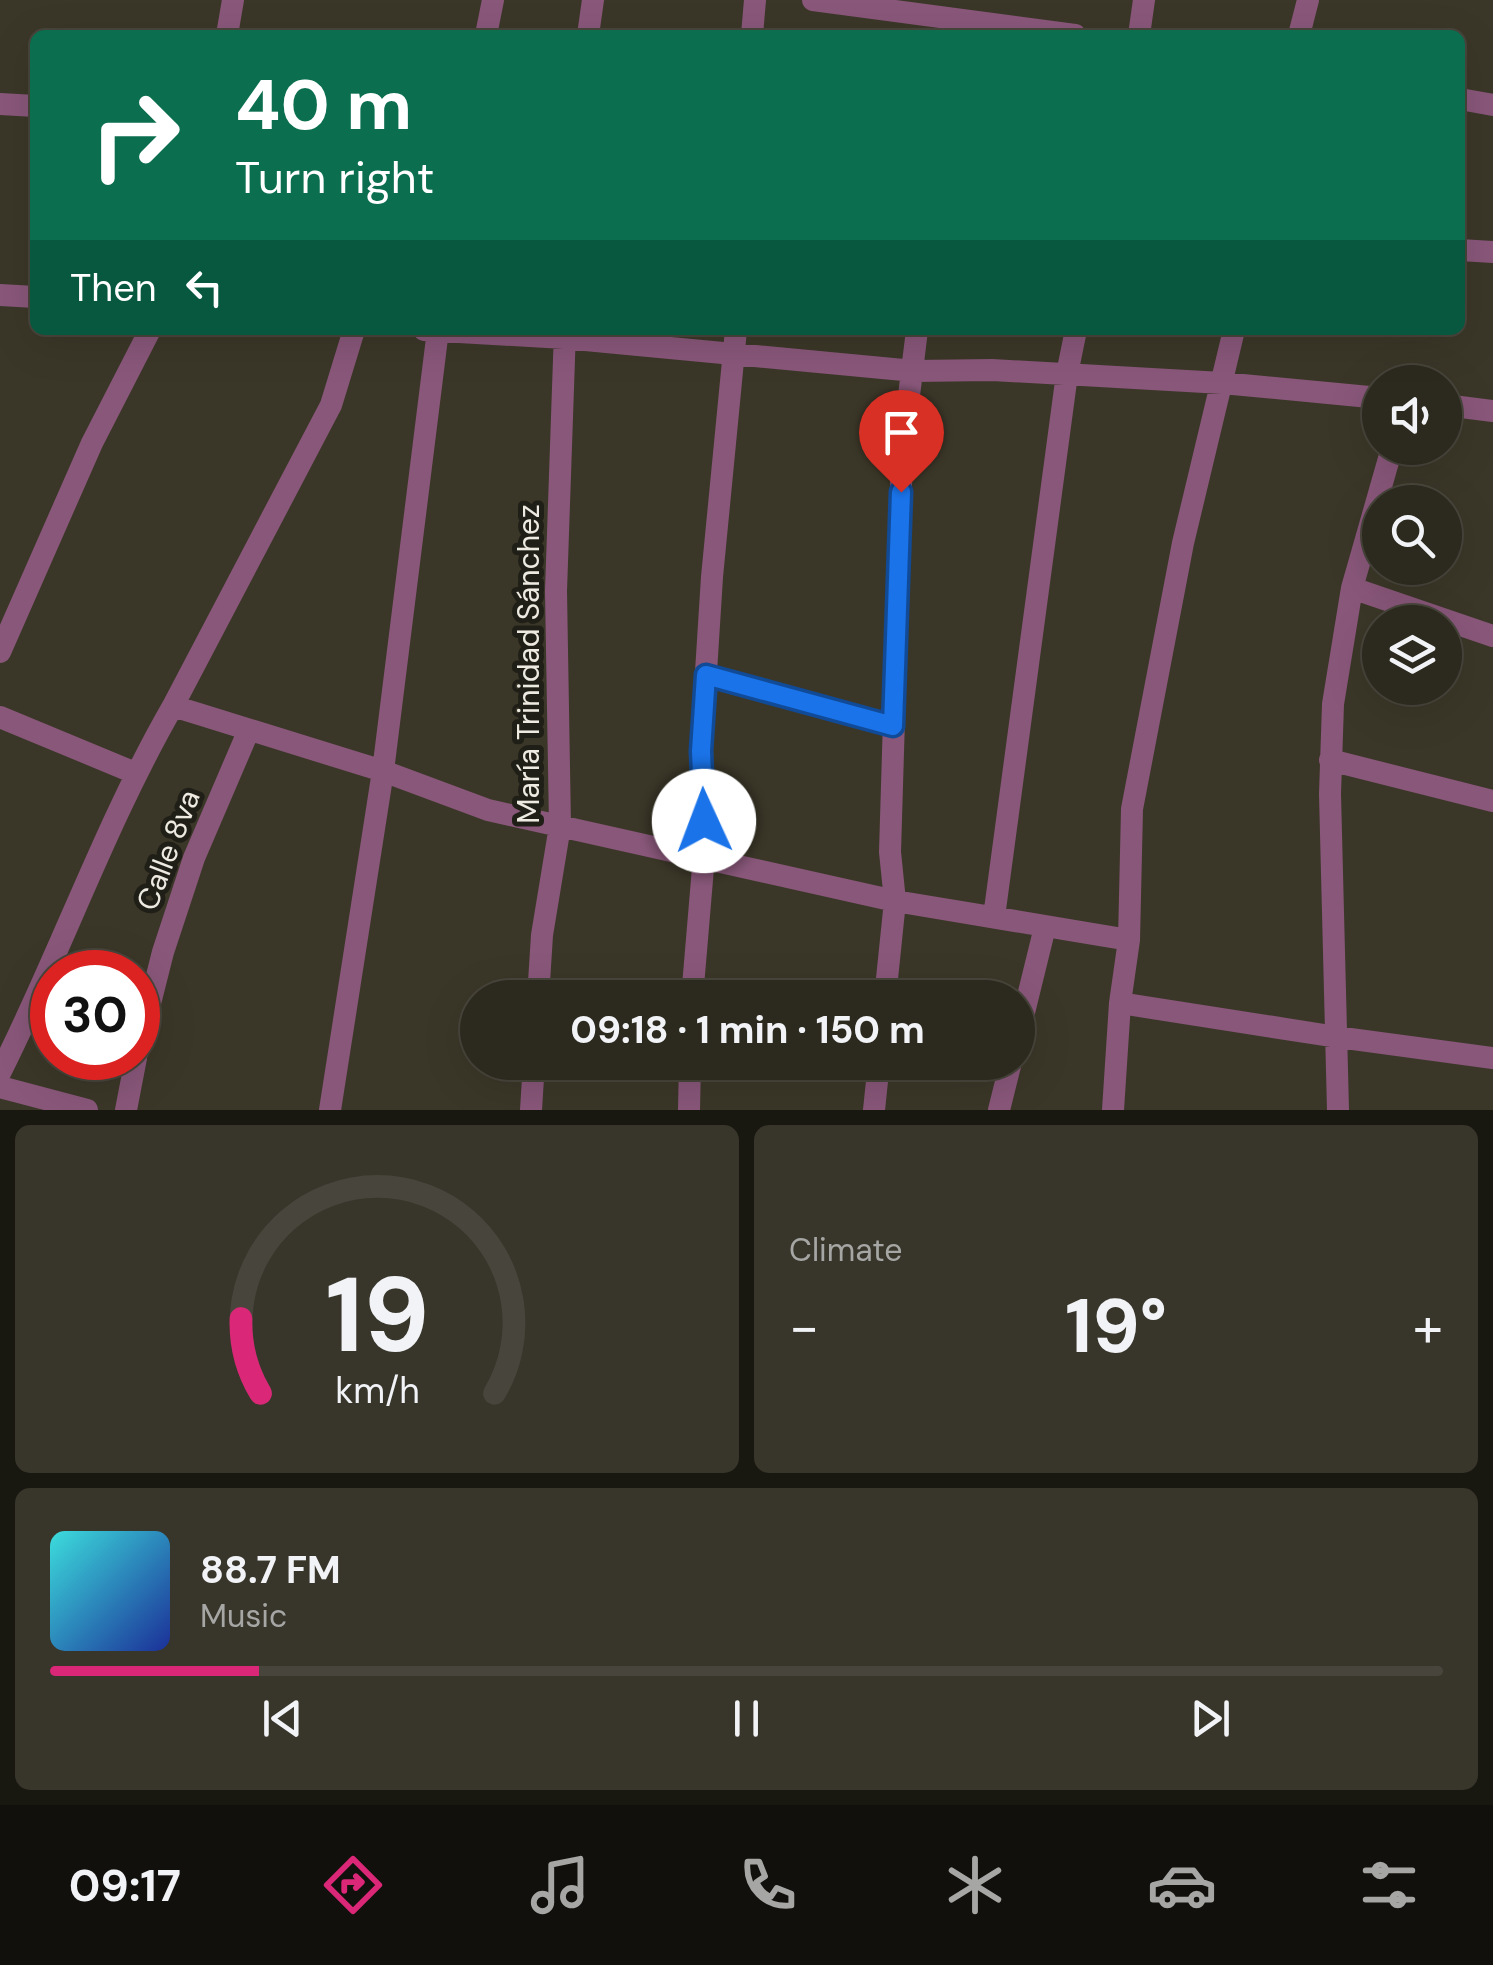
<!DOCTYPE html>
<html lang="en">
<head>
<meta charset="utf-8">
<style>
  :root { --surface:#2c291e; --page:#38352b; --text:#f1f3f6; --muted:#a6a6a4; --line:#48453c; --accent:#db2777 }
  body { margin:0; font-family:"DM Sans",sans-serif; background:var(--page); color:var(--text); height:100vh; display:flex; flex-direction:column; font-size:38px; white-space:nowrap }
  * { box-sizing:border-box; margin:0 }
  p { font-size:32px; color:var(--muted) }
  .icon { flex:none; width:55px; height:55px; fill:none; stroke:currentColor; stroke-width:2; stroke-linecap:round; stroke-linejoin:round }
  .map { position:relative; height:1110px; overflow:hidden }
  .sheet { display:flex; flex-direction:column; gap:15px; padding:15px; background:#181710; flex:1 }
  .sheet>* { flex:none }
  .hud { position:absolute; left:30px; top:30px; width:1435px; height:305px; border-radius:15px; box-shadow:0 10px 40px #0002,0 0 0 2px var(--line); background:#0b6e4f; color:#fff; overflow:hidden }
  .tools { position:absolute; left:1362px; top:365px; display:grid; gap:20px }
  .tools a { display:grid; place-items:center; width:100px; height:100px; border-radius:50%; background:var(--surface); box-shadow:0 10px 40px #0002,0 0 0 2px var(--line); font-size:50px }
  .speed { position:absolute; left:30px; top:950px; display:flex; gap:20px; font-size:50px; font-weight:700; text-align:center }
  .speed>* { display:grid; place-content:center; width:130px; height:130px; border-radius:50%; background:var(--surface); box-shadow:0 10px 40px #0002,0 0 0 2px var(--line); line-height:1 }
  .speed .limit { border:15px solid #d22; background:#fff; color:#111 }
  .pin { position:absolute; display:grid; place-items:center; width:85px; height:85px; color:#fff; margin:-102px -42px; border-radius:50% 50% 50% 0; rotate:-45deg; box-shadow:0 0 10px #0007 }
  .pin .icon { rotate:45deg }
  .me { position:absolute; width:110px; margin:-55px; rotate:358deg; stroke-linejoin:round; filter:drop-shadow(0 0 8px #0008) }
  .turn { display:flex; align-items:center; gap:35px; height:210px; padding:0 40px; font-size:45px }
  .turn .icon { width:130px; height:130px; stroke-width:2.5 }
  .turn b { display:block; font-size:70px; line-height:85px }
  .then { display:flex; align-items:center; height:95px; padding:0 40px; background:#0003; gap:20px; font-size:38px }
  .big { font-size:75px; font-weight:700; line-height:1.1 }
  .sheet .widget { flex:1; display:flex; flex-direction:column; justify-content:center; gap:15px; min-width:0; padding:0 35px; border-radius:15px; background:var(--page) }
  .sheet .dial { align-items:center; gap:0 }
  .dial svg { height:260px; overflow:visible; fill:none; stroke:var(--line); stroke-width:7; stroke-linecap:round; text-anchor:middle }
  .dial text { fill:var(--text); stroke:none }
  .song { display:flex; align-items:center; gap:30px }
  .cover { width:120px; height:120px; border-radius:15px; background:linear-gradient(135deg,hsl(180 70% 55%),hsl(230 70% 35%)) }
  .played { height:10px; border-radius:5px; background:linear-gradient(90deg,var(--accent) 15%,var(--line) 15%) }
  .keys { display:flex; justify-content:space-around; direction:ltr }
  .heat { display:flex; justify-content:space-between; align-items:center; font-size:55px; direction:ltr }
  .sheet .tiles { flex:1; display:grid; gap:15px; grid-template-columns:1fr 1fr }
  .widget:last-child { grid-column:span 2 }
  .trip { position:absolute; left:460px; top:980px; width:575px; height:100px; border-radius:50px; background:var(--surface); box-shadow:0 10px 40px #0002,0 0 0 2px var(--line); font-weight:700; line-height:100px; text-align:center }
  .tabs { display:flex; height:160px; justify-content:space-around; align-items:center; background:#12100c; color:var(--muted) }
  .tabs .icon { width:70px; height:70px }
  .tabs .selected { color:var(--accent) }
  .tabs b { font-size:45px; color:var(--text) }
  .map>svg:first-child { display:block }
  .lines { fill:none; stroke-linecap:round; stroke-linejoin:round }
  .street { stroke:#89577a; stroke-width:22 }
  .route-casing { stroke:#114b97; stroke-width:25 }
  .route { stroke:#1a73e8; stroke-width:18 }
  .labels { text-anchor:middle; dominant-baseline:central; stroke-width:10; stroke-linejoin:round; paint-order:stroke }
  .street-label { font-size:30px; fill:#eceae1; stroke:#201f17 }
</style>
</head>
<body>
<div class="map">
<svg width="1493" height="1110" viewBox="0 0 1493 1110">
  <rect width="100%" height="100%" fill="#3b3728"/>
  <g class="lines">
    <!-- street -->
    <path class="street" d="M 813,0 L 1075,35
      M 227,35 L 233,0
      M 486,35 L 493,0
      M 588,35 L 593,0
      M 752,35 L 755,0
      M 1139,35 L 1144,0
      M 1299,35 L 1308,0
      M 1460,99 L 1493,105
      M 0,104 L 35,106
      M 1460,250 L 1493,252
      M 0,295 L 35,297
      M 424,330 L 564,338 L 914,371 L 992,370 L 1222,383 L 1380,398
      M 1445,405 L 1493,411
      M 1352,588 L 1493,636
      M 0,652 L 92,443 L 150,330
      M 706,675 L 893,726
      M 173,706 L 331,405 L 354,330
      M 0,717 L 135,773
      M 1330,760 L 1493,801
      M 994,917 L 1067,374 L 1076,330
      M 538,998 L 542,935 L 560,826 L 556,591 L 565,330
      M 692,998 L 704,856 L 701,751 L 712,577 L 736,330
      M 885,998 L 895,901 L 890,852 L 902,453 L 917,330
      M 1120,1003 L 1337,1037 L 1493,1058
      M 1018,1037 L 1045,927
      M 138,1051 L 163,952 L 194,858 L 248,732
      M 0,1073 C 61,952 105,824 173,706 L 383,771 L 488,810 L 895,901 L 1129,940
      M 0,1087 L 87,1110
      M 126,1110 L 136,1058
      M 330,1110 L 383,771 L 438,330
      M 531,1110 L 534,1062
      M 689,1110 L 690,1062
      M 874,1110 L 879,1062
      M 999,1110 L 1011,1062
      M 1113,1110 L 1120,1003 L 1129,940 L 1132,809 L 1183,543 L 1234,330
      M 1338,1110 L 1330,794 L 1333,704 L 1352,588 L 1392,448"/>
  </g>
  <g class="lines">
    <defs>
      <path id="route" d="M 704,821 L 701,751 L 706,675 L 893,726 L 901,492"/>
    </defs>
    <!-- route casing -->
    <use href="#route" class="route-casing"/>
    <!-- route -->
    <use href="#route" class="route"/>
  </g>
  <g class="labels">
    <!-- street labels -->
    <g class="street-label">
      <text transform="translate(528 664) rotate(-90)">María Trinidad Sánchez</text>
      <text transform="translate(168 850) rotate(-69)">Calle 8va</text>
    </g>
  </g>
</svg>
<div class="tools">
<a><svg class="icon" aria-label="sound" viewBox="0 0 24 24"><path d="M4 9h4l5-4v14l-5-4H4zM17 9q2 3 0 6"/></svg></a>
<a><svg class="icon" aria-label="search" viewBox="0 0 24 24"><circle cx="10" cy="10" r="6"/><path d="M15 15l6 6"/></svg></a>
<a><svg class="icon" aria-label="layers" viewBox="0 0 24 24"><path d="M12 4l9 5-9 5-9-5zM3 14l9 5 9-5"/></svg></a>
</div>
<div class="speed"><div class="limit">30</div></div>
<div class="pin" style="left:901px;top:492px;background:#d93025"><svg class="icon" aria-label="arrive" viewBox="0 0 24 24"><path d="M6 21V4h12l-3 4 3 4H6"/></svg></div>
<svg class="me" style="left:704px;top:821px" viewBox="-20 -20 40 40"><circle r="19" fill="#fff"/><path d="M0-13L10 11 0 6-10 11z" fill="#1a73e8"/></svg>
<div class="trip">09:18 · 1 min · 150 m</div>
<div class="hud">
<div class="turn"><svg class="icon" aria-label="right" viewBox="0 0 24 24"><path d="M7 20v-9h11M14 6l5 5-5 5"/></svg><div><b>40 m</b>Turn right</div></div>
<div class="then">Then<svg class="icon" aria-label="left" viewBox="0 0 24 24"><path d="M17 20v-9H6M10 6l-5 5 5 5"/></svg></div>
</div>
</div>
<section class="sheet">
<div class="tiles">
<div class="widget dial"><svg viewBox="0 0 100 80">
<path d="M14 69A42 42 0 1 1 86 69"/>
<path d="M14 69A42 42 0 0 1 8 46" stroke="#db2777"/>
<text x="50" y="56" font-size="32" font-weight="700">19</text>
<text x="50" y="72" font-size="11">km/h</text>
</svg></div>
<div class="widget"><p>Climate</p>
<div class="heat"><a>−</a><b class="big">19°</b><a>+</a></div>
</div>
<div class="widget">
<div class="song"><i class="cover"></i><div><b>88.7 FM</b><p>Music</p></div></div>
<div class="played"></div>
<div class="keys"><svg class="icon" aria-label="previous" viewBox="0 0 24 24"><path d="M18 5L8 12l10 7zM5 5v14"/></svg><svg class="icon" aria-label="pause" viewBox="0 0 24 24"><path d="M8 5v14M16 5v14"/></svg><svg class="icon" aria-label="next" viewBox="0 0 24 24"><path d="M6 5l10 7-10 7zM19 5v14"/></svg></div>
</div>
</div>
</section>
<nav class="tabs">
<b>09:17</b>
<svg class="icon selected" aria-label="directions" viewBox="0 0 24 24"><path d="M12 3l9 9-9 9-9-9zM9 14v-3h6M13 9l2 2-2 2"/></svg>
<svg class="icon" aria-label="music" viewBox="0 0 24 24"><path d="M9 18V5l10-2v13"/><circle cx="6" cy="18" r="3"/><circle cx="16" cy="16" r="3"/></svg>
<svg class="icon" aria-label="phone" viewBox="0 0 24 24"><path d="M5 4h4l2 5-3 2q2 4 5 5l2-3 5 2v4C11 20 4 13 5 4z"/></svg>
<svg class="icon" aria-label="climate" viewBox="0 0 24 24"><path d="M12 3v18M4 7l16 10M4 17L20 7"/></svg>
<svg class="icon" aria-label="car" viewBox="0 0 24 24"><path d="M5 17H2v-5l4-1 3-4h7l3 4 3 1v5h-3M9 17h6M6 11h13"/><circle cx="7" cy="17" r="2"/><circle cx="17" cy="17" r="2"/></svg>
<svg class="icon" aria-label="filters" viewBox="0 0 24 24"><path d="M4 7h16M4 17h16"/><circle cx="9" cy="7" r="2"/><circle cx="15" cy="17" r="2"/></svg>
</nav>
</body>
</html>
